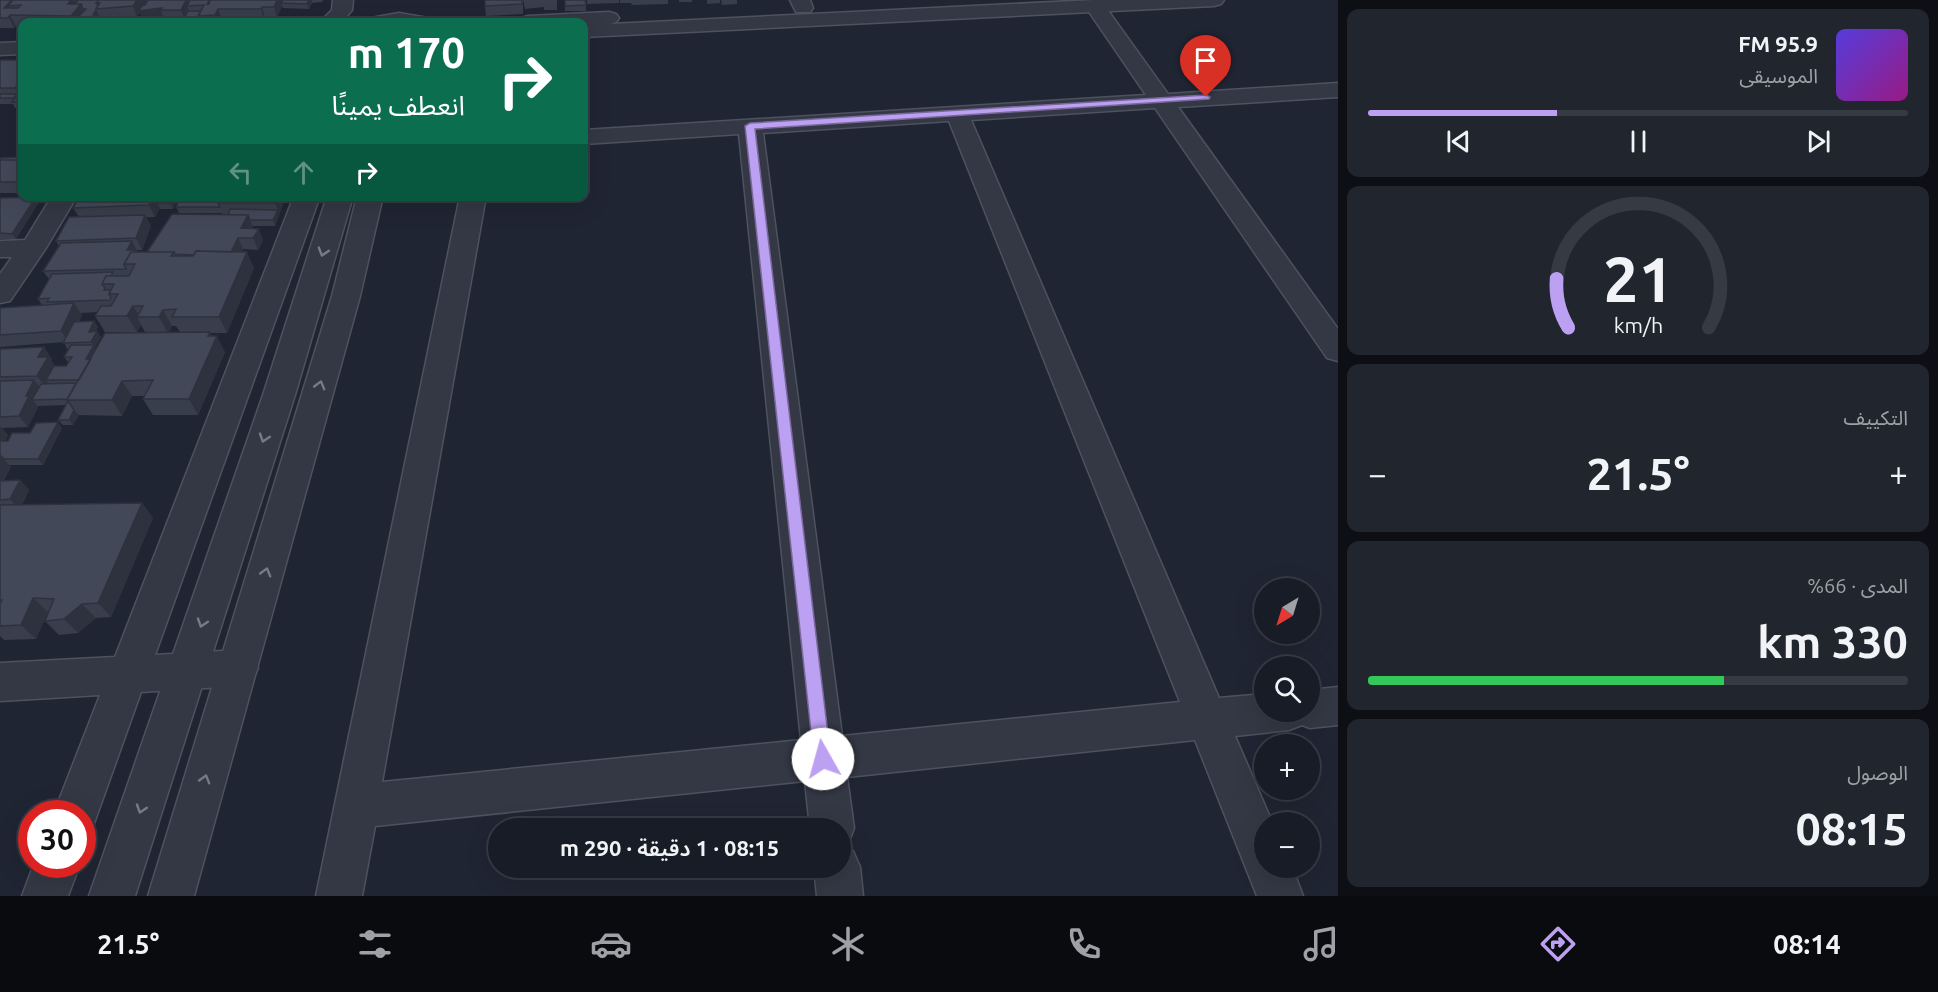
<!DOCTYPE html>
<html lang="ar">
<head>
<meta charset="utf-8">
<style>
  :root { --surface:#181c26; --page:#21252e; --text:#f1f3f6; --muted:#9fa1a7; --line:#363a43; --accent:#bca0f2 }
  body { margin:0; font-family:Ubuntu,"Noto Sans Arabic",sans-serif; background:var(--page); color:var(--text); direction:rtl; height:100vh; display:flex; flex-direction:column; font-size:22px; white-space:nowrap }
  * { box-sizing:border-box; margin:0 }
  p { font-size:20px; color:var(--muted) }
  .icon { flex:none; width:33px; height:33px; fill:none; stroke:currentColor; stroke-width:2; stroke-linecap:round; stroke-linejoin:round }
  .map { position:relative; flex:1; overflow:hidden; direction:ltr }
  .side { display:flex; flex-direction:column; gap:9px; padding:9px; background:#0d0f15; width:600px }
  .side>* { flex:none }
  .hud { position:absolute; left:18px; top:18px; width:570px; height:183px; border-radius:12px; box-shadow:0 6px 24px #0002,0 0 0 2px var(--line); direction:rtl; background:#0b6e4f; color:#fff; overflow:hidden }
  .needle { width:39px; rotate:218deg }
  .buttons { position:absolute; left:1254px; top:578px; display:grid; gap:12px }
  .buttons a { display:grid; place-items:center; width:66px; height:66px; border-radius:50%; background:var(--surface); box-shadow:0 6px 24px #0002,0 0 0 2px var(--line); font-size:30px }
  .speed { position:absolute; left:18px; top:800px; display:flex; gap:12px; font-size:30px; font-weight:700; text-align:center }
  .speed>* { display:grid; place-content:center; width:78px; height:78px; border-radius:50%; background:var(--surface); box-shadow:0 6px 24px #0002,0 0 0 2px var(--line); line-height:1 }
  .speed .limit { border:9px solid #d22; background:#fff; color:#111 }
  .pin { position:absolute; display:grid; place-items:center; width:51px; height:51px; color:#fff; margin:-62px -26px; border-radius:50% 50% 50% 0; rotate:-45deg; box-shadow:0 0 6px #0007 }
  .pin .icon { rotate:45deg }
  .me { position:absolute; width:66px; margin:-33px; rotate:353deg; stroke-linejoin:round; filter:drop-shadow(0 0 4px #0008) }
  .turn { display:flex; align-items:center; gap:21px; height:126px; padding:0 24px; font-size:27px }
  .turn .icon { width:78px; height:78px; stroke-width:2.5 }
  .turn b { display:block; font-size:42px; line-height:51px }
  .lanes { display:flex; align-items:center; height:57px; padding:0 24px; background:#0003; justify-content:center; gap:30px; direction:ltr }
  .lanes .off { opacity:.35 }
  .big { font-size:45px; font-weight:600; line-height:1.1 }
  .side .widget { flex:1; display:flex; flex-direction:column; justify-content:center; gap:9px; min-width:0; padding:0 21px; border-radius:12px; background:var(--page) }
  .side .dial { align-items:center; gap:0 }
  .dial svg { height:156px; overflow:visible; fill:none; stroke:var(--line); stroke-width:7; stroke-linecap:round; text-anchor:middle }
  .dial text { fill:var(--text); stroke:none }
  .song { display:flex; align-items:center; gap:18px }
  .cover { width:72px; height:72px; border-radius:9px; background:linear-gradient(135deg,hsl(250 70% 55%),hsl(310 70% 35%)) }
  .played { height:6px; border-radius:3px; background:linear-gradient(90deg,var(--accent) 35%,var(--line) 35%) }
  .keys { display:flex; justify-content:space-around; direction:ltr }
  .heat { display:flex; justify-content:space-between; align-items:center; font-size:33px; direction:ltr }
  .charge { height:9px; border-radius:4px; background:linear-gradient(90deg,#34c759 66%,var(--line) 0) }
  .trip { position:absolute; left:488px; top:818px; width:363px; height:60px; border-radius:30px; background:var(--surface); box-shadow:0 6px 24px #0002,0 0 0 2px var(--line); font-weight:600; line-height:60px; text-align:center; direction:rtl }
  .tabs { display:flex; height:96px; justify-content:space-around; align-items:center; background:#0a0b0f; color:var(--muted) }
  .tabs .icon { width:42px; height:42px }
  .tabs .on { color:var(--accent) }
  .tabs b { font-size:27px; color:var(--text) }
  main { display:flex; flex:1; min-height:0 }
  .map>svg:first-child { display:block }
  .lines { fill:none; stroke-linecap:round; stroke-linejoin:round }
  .minor-casing { stroke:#4e525f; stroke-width:3 }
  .tertiary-casing { stroke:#4e525f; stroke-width:3 }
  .minor { fill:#333844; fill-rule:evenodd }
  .tertiary { fill:#333844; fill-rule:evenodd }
  .wall { fill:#393e4c; fill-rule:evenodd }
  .shaded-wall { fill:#2e323e }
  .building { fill:#424858; stroke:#2e323e; stroke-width:1.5 }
  .oneway { stroke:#767b89 }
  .route { fill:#bca0f2; stroke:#7a689d; stroke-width:1.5 }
</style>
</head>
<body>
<main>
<section class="side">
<div class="widget">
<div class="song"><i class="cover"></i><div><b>95.9 FM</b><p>الموسيقى</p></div></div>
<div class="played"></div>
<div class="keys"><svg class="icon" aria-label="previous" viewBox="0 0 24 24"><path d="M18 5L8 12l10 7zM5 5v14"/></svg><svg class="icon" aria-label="pause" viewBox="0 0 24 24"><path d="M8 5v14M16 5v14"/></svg><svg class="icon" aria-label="next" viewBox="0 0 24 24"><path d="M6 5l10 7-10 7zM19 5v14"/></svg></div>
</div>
<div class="widget dial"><svg viewBox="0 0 100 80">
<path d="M14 69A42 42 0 1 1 86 69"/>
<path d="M14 69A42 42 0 0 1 8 44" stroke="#bca0f2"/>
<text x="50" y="56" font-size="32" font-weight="700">21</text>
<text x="50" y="72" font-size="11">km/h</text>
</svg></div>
<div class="widget"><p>التكييف</p>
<div class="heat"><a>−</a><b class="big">21.5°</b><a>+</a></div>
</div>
<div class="widget"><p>المدى · 66%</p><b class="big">330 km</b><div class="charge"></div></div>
<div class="widget"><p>الوصول</p><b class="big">08:15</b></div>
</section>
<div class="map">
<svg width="1338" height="896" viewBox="0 0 1338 896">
  <rect width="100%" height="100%" fill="#202533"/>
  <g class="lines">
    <defs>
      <path id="minor" d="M 333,0 L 353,0 L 352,10 L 342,22 L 320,22 L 332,10 Z
        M 790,0 L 810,0 L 813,8 L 810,12 L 796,12 Z
        M 1095,0 L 1102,2 L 1168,94 L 1338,83 L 1338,97 L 1178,107 L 1338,329 L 1338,361 L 1327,358 L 1155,108 L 971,120 L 1219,698 L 1264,694 L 1264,711 L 1310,711 L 1310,690 L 1338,687 L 1338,725 L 1310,728 L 1302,725 L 1289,730 L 1235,736 L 1272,822 L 1264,822 L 1264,867 L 1292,867 L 1303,896 L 1257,896 L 1195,740 L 847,777 L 854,828 L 848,844 L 842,846 L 853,851 L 860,867 L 863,896 L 817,896 L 814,867 L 840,867 L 840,828 L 810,828 L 805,781 L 375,826 L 362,896 L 316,896 L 460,196 L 486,196 L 382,782 L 801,740 L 739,134 L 584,144 L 584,130 L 1146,95 L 1085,6 L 1088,2 ZM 949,121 L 1180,702 L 842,736 L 763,133 Z
        M 52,196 L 77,196 L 46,248 L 10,301 L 0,303 L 0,274 L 12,257 L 0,257 L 0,241 L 25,240 Z
        M 294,196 L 320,196 L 155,655 L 238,650 L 252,655 L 258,668 L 252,681 L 238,686 L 141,692 L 92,829 L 82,832 L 82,813 L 54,813 L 100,695 L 0,701 L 0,663 L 115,657 Z
        M 34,864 L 80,864 L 68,896 L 22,896 Z"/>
      <path id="tertiary" d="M 1094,0 L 1224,0 L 1221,4 L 1214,6 L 584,37 L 584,22 L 518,22 L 521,18 L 528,16 L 609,12 L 616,14 L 619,18 L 616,22 L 611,24 Z
        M 399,13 L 428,18 L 431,22 L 368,22 L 371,18 Z
        M 22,42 L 22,54 L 0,55 L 0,43 Z
        M 327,196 L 353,196 L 295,395 L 135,896 L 89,896 L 263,395 Z
        M 357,196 L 383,196 L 360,296 L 194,896 L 148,896 L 332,296 Z"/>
    </defs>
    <!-- minor casing -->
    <use href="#minor" class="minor-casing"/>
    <!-- tertiary casing -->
    <use href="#tertiary" class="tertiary-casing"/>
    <!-- minor -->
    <use href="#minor" class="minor"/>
    <!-- tertiary -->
    <use href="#tertiary" class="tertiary"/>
  </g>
  <!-- wall -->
  <path class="wall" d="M 0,0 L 323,0 L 322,2 L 312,3 L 309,9 L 283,8 L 282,6 L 277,17 L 265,18 L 264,20 L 222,19 L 220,22 L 182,22 L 184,20 L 165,21 L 164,19 L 143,21 L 140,13 L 137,17 L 101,19 L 99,15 L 101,20 L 99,22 L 22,22 L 22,26 L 16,26 L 14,28 L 0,28 Z
    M 523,0 L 523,14 L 486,16 L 485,6 Z
    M 523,0 L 557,0 L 557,10 L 544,10 L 544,7 L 525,9 Z
    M 565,0 L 586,0 L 586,11 L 565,11 Z
    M 587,0 L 619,0 L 619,3 L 587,4 Z
    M 620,0 L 668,0 L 668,4 L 632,5 L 631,3 L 620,3 Z
    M 679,0 L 692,0 L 692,2 L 679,2 Z
    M 707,0 L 720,0 L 720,3 L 707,4 Z
    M 721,0 L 741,0 L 737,0 L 737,4 L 722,5 Z
    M 0,60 L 22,60 L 22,108 L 15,108 L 13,104 L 0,104 Z
    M 20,157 L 22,161 L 22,193 L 0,193 L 0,158 Z
    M 80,196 L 286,196 L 275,226 L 253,226 L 252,228 L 263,240 L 258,250 L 243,249 L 242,252 L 254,268 L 227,333 L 210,333 L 225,352 L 198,415 L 153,415 L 143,399 L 145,396 L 132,396 L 122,416 L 79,415 L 73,425 L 63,425 L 58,420 L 66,405 L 37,406 L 38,407 L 28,427 L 2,428 L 8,435 L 5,441 L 8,441 L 30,433 L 62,428 L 43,465 L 9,465 L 11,467 L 4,480 L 20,480 L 29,490 L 22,505 L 142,503 L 153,518 L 111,617 L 96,618 L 78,633 L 59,635 L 45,621 L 49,612 L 48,612 L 36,639 L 4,640 L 0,636 L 0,349 L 52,359 L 51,360 L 55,366 L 66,366 L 69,363 L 64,357 L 69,348 L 67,349 L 64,342 L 0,347 L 0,308 L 42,305 L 38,299 L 49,279 L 43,271 L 59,246 L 56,241 L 79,217 L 73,208 ZM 178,198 L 181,198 L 176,207 L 179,213 L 222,213 L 223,214 L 228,214 L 147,252 L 138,252 L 137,250 L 142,250 L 151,226 L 146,217 L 155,217 L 160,208 L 160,209 L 173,209 ZM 98,312 L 95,316 L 105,332 L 137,332 L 141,325 L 145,332 L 96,349 L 95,347 L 101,337 L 96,331 L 98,327 L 94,321 L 79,322 L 82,315 L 81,313 ZM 172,326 L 176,326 L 180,332 L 169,332 Z
    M 36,197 L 39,202 L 16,239 L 0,239 L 0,198 Z"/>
  <!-- shaded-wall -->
  <path class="shaded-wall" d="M 12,0 L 21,5 L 8,6 L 13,15 L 10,15 L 16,26 L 14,28 L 4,8 Z
    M 71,0 L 85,0 L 81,4 L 86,14 L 74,22 L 71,16 L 68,4 Z
    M 137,0 L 148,0 L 162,8 L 161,10 L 164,19 L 143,21 L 140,13 L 137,17 L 133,6 Z
    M 186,0 L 196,0 L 187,6 L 189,12 L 185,20 L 181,10 Z
    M 277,0 L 285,0 L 281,3 L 282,6 L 277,17 L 274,7 Z
    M 309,0 L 312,0 L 312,3 L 309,9 L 307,4 Z
    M 262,7 L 265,18 L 264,20 L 261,9 Z
    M 218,9 L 222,19 L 220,22 L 217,22 L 215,15 Z
    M 96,10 L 101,20 L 99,22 L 92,22 L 93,15 Z
    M 22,79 L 22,97 L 21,99 L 15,88 Z
    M 20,157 L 22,161 L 22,173 L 14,165 Z
    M 154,196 L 165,196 L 157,203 L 160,208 L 155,217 L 149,205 Z
    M 174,196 L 177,196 L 178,199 L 173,209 L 170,203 Z
    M 277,196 L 286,196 L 275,226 L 273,220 L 278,210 L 275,203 Z
    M 36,197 L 39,202 L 16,239 L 12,234 Z
    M 145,215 L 151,226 L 142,250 L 136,238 Z
    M 248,215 L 253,227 L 247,238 L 241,228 Z
    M 259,229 L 263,240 L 258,250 L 253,238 Z
    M 238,238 L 243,249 L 234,267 L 229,255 Z
    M 132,241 L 142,261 L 135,264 L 127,250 Z
    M 247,252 L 254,268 L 227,333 L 219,317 Z
    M 74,303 L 82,315 L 69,342 L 61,331 Z
    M 133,306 L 140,317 L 137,317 L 141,325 L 137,332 L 127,316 Z
    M 163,310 L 172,326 L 168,333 L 159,317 Z
    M 94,321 L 98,327 L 93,337 L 89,332 Z
    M 97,331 L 101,337 L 95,347 L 98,351 L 92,361 L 86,359 L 94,345 L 91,342 Z
    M 210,332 L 214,341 L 217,336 L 225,352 L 198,415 L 189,399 Z
    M 44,347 L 52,359 L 51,360 L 56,368 L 46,380 L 48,383 L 46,387 L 37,376 L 38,357 Z
    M 34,380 L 43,391 L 33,400 L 38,407 L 28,427 L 19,416 L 26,396 Z
    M 122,381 L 132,396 L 122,416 L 112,400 Z
    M 74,410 L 79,415 L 73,425 L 69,420 Z
    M 58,422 L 62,428 L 43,465 L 38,459 Z
    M 0,426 L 8,435 L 0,449 Z
    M 1,456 L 11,467 L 0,488 L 0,458 Z
    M 20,480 L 29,490 L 19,510 L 10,499 Z
    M 142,503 L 153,518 L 111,617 L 98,603 Z
    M 33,598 L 48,612 L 36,639 L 21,625 Z
    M 82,604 L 96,618 L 78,633 L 64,619 Z"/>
  <!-- building -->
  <path class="building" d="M 0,0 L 12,0 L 4,8 L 18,8 L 21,5 L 8,6 L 13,0 L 71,0 L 68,4 L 81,4 L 71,16 L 10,15 L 8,18 L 0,18 Z
    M 78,0 L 99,0 L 96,3 L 98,6 L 96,9 L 96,10 L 93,15 L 98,15 L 92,22 L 73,22 L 86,9 L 83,9 L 81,4 L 75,4 Z
    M 99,0 L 137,0 L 133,6 L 96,9 L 100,3 L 96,3 Z
    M 148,0 L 186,0 L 181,10 L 161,10 L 162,8 L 138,11 L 143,5 L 145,5 Z
    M 190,0 L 210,0 L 207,4 L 209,4 L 210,0 L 277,0 L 274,7 L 262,7 L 261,9 L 218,9 L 215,15 L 198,16 L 204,5 L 187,6 Z
    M 283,0 L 309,0 L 307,4 L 281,3 Z
    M 485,0 L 522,0 L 522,4 L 485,6 Z
    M 565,0 L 585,0 L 586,5 L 565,6 Z
    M 188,11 L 201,11 L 198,16 L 200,19 L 198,22 L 182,22 Z
    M 0,60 L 22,60 L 22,79 L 15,88 L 0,88 Z
    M 0,94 L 17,94 L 14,98 L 0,98 Z
    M 19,94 L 22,94 L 22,102 L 12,102 Z
    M 20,157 L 18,160 L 0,160 L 0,158 Z
    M 0,160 L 22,160 L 18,165 L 22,165 L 22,182 L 0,182 Z
    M 80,196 L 154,196 L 149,205 L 73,208 Z
    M 161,196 L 174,196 L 170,203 L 157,203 Z
    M 181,196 L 222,196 L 218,203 L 220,207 L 176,207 Z
    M 222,196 L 277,196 L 275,203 L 218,203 Z
    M 36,197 L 12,234 L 0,233 L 0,198 Z
    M 230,209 L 278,210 L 273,220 L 250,220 L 248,215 L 228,215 Z
    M 172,214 L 248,215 L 241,228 L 259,229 L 253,238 L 238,238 L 231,252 L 196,251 L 194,255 L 175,254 L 174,252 L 147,252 Z
    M 145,215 L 136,238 L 56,241 L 69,217 Z
    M 132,241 L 127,250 L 136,250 L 135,252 L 131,252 L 124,264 L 126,269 L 43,271 L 61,243 Z
    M 196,251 L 247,252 L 219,317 L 172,317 L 176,309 L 163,310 L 159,317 L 137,317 L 143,306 L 133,306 L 127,316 L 95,316 L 101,306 L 111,306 L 118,294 L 109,294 L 114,284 L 102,284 L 106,276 L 129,276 L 135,264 L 124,264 L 131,252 L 174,252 L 171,256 L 193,256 Z
    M 113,272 L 111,276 L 106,276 L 102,284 L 105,288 L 104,290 L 111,290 L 109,294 L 111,298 L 110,300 L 47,302 L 49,298 L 38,299 L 52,274 Z
    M 74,303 L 61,331 L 0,335 L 0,308 Z
    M 94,321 L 89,332 L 97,331 L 91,342 L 63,343 L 74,322 Z
    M 210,332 L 208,336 L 217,336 L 189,399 L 143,399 L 153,380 L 122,381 L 112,400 L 67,400 L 105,333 Z
    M 71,345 L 94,345 L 86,359 L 91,359 L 79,380 L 46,380 L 54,366 L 66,366 L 72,357 L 64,357 Z
    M 44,347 L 38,357 L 48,357 L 37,376 L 0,377 L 0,349 Z
    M 34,380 L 26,396 L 29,396 L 19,416 L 0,417 L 0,381 Z
    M 76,383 L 67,399 L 32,400 L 41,384 Z
    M 68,401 L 74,410 L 69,420 L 58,420 Z
    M 58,422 L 38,459 L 4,459 L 1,456 L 0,456 L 0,441 L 8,441 L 12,433 L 30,433 L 36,423 Z
    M 20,480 L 10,499 L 0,500 L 0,481 Z
    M 142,503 L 98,603 L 82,604 L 64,619 L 45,621 L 54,599 L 33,598 L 21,625 L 0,626 L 0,604 L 2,600 L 0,600 L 0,505 Z"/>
  <!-- one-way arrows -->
  <defs><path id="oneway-chevron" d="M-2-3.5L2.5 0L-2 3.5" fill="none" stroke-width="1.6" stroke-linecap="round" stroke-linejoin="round" transform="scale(1.5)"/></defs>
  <g class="oneway">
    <use href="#oneway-chevron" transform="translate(323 252) rotate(107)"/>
    <use href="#oneway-chevron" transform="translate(320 385) rotate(-74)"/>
    <use href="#oneway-chevron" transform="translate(264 438) rotate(108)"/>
    <use href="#oneway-chevron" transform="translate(266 572) rotate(-74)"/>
    <use href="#oneway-chevron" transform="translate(202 623) rotate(108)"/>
    <use href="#oneway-chevron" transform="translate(205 779) rotate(-74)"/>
    <use href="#oneway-chevron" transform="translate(141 809) rotate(108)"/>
  </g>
  <!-- route -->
  <path class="route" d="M 1206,95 L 1210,97 L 1209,99 L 755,129 L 831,759 L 829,765 L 823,768 L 816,765 L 814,759 L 745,126 L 750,123 Z"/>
</svg>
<div class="buttons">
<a><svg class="needle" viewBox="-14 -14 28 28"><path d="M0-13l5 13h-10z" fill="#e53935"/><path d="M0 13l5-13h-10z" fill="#9fa1a7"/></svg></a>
<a><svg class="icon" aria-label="search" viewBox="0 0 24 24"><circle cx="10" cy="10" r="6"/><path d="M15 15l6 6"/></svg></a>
<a>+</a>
<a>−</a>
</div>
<div class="speed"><div class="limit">30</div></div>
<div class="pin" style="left:1206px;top:97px;background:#d93025"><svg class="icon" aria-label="arrive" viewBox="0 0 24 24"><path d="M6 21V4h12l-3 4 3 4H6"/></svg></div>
<svg class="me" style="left:823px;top:759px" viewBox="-20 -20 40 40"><circle r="19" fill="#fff"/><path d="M0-13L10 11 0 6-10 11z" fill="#bca0f2"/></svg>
<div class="trip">08:15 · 1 دقيقة · 290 m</div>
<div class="hud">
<div class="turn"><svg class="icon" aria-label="right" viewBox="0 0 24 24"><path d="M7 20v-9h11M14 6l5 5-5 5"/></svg><div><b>170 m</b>انعطف يمينًا</div></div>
<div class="lanes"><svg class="icon off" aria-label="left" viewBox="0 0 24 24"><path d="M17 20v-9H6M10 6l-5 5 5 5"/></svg><svg class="icon off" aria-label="ahead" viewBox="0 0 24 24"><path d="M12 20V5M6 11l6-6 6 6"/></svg><svg class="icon" aria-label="right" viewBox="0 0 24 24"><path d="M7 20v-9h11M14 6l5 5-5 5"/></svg></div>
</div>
</div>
</main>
<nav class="tabs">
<b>08:14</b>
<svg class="icon on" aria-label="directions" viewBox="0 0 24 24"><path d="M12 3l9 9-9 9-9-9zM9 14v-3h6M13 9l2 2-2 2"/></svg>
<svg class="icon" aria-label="music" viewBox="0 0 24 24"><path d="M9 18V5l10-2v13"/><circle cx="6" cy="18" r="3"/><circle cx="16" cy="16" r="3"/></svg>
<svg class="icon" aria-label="phone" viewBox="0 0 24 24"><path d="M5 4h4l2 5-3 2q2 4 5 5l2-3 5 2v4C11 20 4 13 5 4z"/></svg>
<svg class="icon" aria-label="climate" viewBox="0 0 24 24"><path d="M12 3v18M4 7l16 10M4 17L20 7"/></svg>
<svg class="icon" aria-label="car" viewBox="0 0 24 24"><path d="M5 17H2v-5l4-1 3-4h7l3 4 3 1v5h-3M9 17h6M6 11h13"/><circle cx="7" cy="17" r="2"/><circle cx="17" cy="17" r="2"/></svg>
<svg class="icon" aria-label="filters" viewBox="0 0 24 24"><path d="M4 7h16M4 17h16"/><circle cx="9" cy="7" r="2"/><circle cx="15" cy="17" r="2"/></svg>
<b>21.5°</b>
</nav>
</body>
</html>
